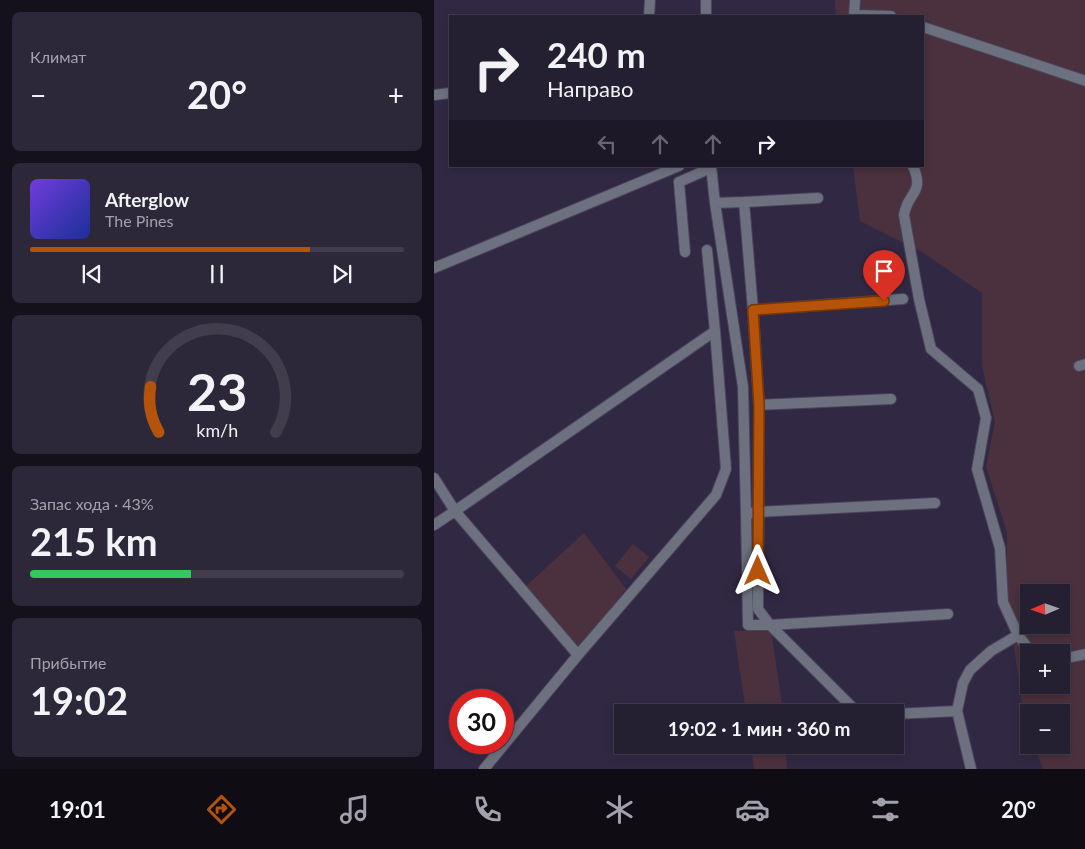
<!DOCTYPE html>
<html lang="ru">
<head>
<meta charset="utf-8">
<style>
  :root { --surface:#251f32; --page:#2d273a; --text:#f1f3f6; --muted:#a3a2ac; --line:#423d4d; --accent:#b45309 }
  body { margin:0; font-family:Lato,sans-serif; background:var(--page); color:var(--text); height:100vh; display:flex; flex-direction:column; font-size:19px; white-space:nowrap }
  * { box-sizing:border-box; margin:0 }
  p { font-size:16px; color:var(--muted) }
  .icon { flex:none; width:28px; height:28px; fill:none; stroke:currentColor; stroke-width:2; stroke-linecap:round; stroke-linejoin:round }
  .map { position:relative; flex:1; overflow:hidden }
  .side { display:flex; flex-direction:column; gap:12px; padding:12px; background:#14111c; width:434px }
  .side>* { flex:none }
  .top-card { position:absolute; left:15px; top:15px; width:475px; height:152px; border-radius:0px; box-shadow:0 2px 8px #0003,0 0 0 1px var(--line); background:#251f32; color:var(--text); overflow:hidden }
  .needle { width:32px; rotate:268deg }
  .tools { position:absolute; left:586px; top:584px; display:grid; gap:10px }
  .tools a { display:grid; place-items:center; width:50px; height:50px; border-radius:0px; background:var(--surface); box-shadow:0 2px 8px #0003,0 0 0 1px var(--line); font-size:25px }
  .speed { position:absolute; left:15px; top:689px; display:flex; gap:10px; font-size:25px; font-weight:700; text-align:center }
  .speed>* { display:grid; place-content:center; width:65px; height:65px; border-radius:50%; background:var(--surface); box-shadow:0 2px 8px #0003,0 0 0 1px var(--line); line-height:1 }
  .speed .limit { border:8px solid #d22; background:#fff; color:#111 }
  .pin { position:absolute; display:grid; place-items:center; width:42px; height:42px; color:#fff; margin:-51px -21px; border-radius:50% 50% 50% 0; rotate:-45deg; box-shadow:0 0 5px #0007 }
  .pin .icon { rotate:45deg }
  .me { position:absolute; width:55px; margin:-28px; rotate:0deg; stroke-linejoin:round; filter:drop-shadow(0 0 4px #0008) }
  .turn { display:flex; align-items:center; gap:18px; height:105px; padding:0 15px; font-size:22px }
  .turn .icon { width:65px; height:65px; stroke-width:2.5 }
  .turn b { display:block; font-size:35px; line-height:42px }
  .lanes { display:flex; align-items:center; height:48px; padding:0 15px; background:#0003; justify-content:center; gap:25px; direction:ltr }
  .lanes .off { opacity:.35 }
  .big { font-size:38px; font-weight:700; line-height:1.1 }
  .side .widget { flex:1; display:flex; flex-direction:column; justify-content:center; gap:8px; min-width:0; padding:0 18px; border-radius:8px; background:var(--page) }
  .side .dial { align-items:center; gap:0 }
  .dial svg { height:130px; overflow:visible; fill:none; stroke:var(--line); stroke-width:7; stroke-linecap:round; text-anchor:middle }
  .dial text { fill:var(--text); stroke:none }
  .song { display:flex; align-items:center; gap:15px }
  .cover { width:60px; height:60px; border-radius:8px; background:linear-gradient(135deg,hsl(260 70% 55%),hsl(230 70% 35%)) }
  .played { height:5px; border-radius:2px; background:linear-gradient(90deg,var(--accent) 75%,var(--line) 75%) }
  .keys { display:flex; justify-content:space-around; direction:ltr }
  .heat { display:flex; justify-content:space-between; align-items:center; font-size:28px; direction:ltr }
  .charge { height:8px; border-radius:4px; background:linear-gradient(90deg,#34c759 43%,var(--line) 0) }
  .trip { position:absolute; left:180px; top:704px; width:290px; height:50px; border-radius:0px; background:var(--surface); box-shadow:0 2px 8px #0003,0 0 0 1px var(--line); font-weight:700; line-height:50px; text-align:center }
  .tabs { display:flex; height:80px; justify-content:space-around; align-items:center; background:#0f0c14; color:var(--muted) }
  .tabs .icon { width:35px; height:35px }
  .tabs .current { color:var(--accent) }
  .tabs b { font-size:22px; color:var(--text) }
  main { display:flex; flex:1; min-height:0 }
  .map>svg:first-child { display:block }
  .green { fill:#4b313d; fill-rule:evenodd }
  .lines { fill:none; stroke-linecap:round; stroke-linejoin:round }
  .minor-casing { stroke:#4b445c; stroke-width:12 }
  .minor { stroke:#6d717f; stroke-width:10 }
  .route-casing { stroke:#753606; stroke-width:12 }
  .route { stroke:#b45309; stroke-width:9 }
</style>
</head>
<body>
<main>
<section class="side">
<div class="widget"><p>Климат</p>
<div class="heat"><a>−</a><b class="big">20°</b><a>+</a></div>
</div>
<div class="widget">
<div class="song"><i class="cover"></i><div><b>Afterglow</b><p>The Pines</p></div></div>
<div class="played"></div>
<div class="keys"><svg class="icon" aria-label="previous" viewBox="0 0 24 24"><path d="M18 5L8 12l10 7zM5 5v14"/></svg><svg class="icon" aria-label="pause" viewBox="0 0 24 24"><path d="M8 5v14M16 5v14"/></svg><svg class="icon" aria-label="next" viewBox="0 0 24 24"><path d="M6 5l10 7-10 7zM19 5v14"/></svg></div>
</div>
<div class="widget dial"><svg viewBox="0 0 100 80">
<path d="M14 69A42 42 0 1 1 86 69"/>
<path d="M14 69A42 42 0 0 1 9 41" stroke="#b45309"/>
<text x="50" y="56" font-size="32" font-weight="700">23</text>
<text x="50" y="72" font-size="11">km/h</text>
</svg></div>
<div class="widget"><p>Запас хода · 43%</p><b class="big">215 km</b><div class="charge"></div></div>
<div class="widget"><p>Прибытие</p><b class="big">19:02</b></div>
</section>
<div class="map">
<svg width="652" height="769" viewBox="0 0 652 769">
  <rect width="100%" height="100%" fill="#312943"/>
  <!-- green -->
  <path class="green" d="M 401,0 L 651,0 L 651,769 L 609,769 L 600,745 L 628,745 L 628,712 L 595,712 L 595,733 L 590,719 L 573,596 L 573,532 L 552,467 L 561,422 L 548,366 L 548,293 L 488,252 L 426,221 L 419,166 L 489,166 L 489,16 L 402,16 ZM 595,592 L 628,592 L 628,625 L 595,625 ZM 595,652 L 628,652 L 628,685 L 595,685 Z
    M 150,533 L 192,589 L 150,644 L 145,647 L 139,644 L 92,586 Z
    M 199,544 L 215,557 L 197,579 L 181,566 Z
    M 337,630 L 349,712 L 312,712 L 300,631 Z
    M 317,745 L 351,745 L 353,769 L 320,769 Z"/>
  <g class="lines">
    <defs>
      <path id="minor" d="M 272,0 L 272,16
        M 420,15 L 457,16
        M 215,16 L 216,0
        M 420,16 L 421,0
        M 489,27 L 652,81
        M 0,95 L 16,93
        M 277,166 L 281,203 L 309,387 L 312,514 L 323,512 L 501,503
        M 479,166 C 491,194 474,191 470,215 L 485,299 L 497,349 L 544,389 L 552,418 L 543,469 L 566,548 L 569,602 L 584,635 L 597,652
        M 281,203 L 310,202
        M 251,252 L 245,182 L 270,171 L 273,166
        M 0,268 L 245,166
        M 319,310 L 469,299
        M 645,366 L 652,364
        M 325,405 L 457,399
        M 0,478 L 21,511 L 144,655
        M 312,514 L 314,625 L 336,625
        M 0,525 L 21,511 L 281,331 L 273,250
        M 336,625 L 324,609 L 325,405 L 319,310 L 310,202 L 384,198
        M 628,659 L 652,654
        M 423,712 L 336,625 L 514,614
        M 461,714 L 523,711
        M 50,769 L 144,655 L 282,495 L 292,469 L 281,331
        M 537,769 L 523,711 L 529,683 L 536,670 L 557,651 L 584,635"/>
    </defs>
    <!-- minor casing -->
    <use href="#minor" class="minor-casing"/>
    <!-- minor -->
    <use href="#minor" class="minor"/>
  </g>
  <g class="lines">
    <defs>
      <path id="route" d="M 324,571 L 325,405 L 319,310 L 450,301"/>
    </defs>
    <!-- route casing -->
    <use href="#route" class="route-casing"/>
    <!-- route -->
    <use href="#route" class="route"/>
  </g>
</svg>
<div class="tools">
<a><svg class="needle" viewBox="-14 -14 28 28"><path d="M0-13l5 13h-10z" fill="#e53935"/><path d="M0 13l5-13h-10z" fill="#a3a2ac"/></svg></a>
<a>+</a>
<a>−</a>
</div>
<div class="speed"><div class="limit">30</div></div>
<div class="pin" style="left:450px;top:301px;background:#d93025"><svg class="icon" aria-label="arrive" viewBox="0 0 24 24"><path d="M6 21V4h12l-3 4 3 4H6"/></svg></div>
<svg class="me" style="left:324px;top:571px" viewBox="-20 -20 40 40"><path d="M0-17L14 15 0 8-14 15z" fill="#b45309" stroke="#fff" stroke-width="4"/></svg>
<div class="trip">19:02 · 1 мин · 360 m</div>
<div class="top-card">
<div class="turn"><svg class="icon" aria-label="right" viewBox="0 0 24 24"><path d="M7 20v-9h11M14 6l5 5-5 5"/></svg><div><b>240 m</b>Направо</div></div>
<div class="lanes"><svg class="icon off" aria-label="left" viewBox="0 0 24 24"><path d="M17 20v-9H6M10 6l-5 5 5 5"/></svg><svg class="icon off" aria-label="ahead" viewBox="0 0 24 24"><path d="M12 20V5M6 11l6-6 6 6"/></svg><svg class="icon off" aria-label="ahead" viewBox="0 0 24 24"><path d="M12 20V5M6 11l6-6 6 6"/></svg><svg class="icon" aria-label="right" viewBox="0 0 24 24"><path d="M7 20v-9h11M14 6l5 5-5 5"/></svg></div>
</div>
</div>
</main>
<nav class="tabs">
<b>19:01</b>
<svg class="icon current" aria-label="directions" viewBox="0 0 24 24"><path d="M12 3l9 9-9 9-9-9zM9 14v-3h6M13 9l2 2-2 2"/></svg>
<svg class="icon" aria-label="music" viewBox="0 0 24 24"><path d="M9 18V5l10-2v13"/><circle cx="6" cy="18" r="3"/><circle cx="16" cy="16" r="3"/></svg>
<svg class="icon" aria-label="phone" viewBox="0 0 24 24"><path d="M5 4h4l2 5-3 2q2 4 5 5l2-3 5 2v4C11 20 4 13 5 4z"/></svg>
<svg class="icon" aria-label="climate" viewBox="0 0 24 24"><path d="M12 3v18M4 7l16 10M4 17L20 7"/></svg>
<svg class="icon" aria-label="car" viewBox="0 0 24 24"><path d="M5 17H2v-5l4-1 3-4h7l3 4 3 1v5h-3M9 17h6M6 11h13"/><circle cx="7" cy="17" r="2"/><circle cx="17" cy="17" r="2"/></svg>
<svg class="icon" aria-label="filters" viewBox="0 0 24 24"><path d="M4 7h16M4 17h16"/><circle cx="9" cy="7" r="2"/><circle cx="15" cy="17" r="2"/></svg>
<b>20°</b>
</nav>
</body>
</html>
